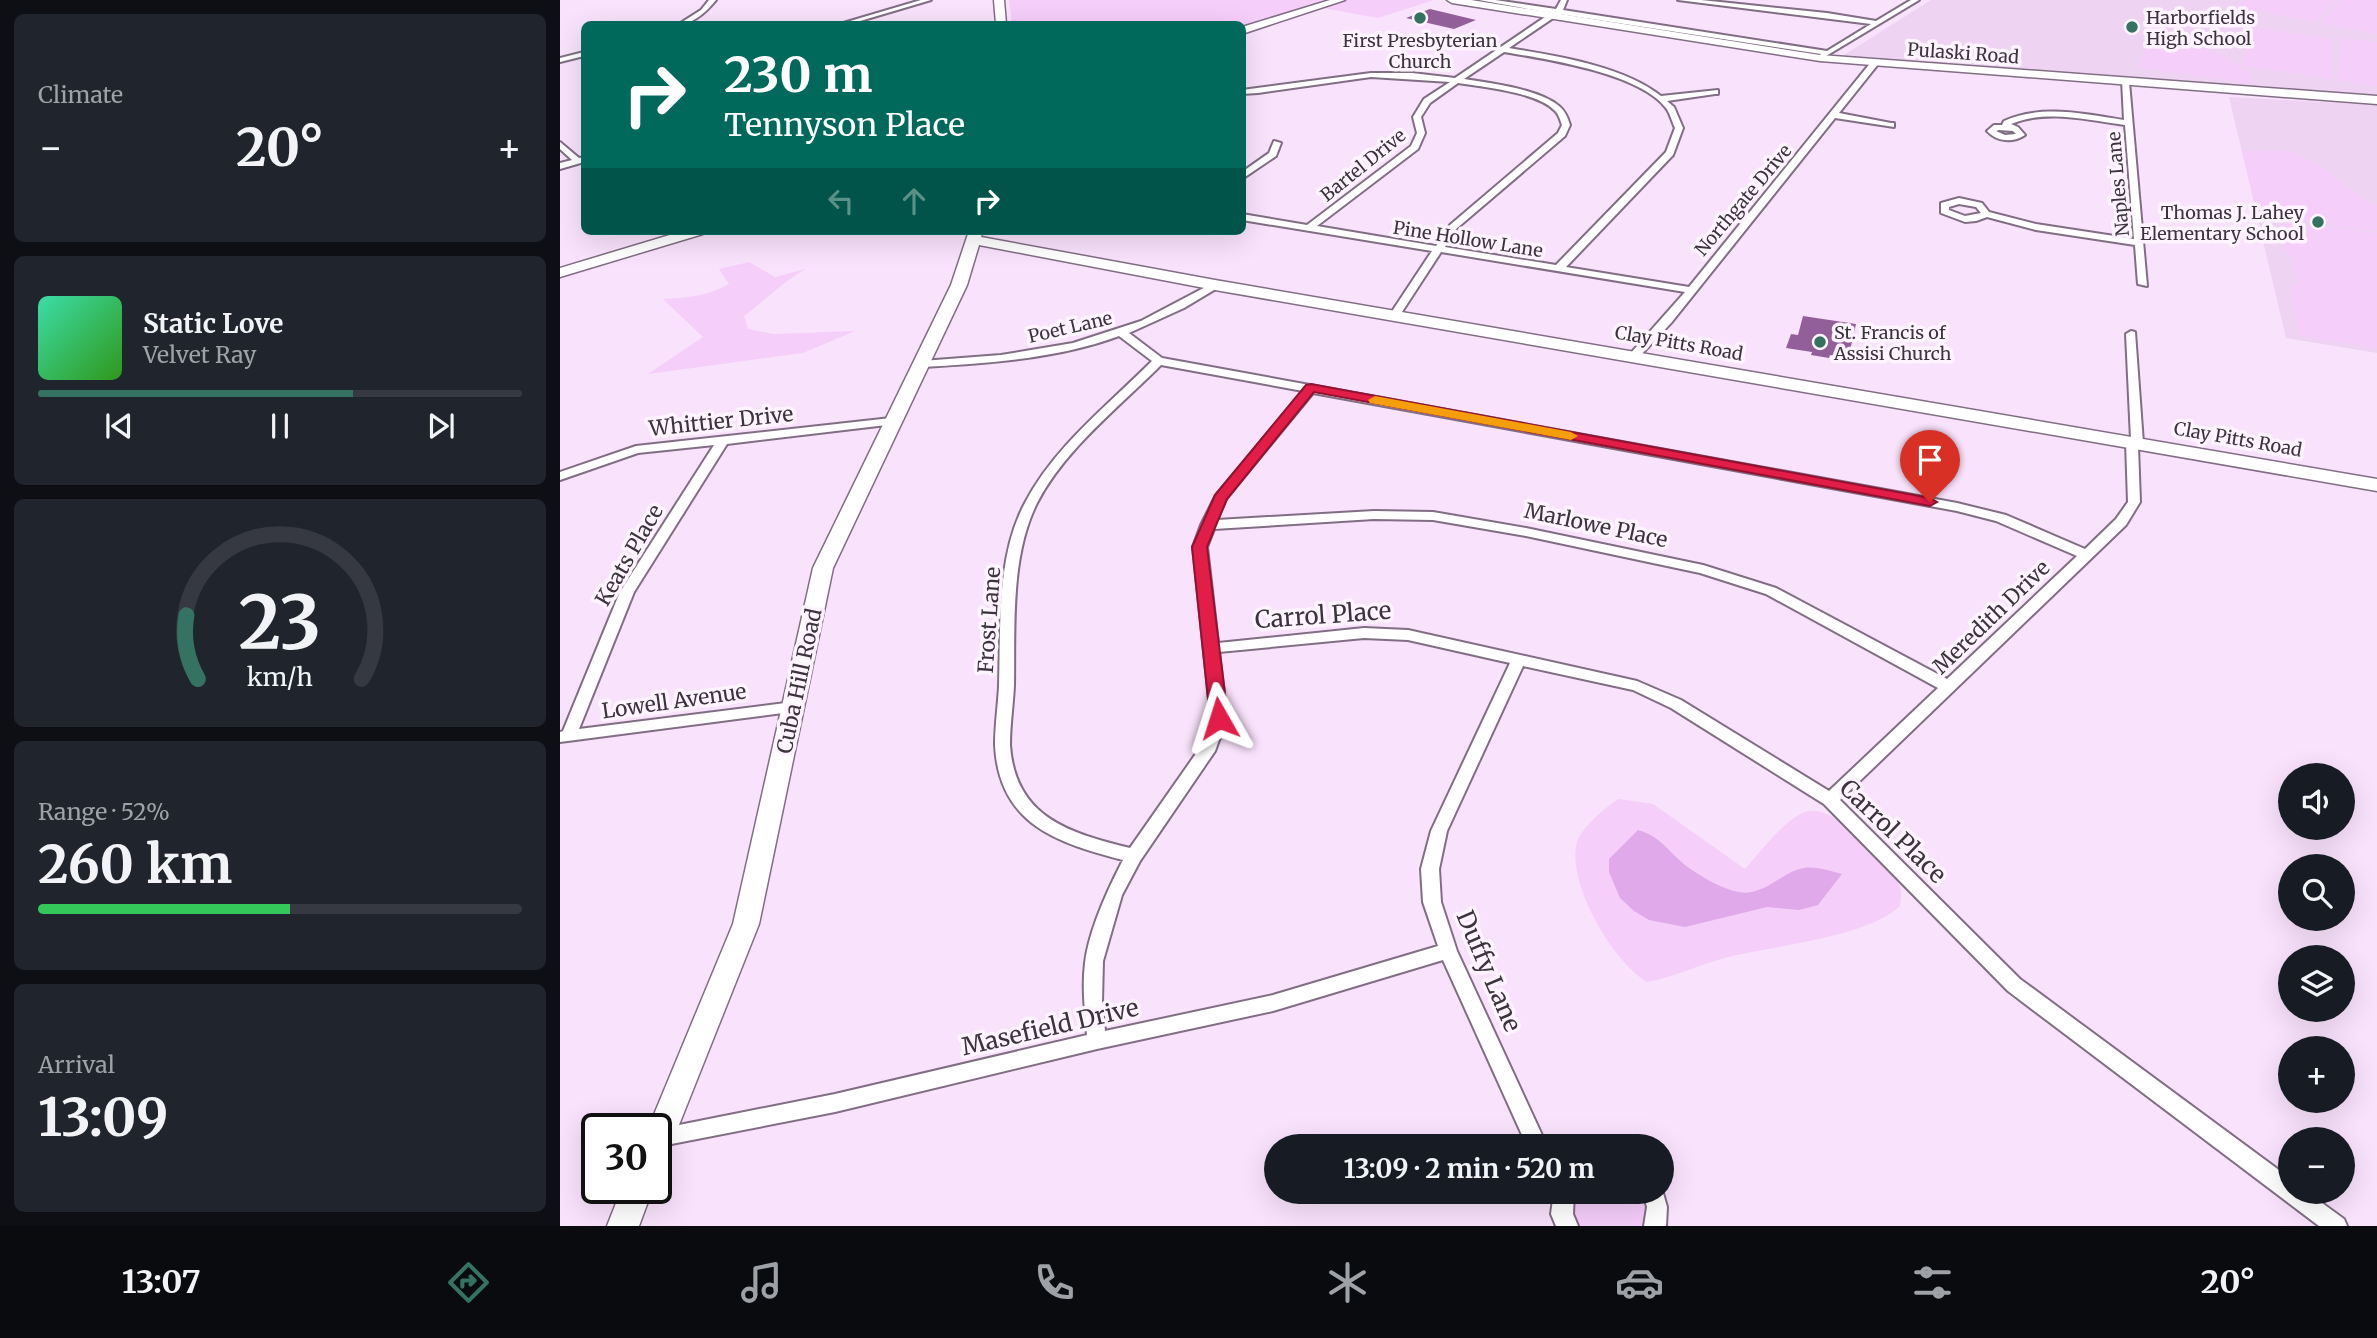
<!DOCTYPE html>
<html lang="en">
<head>
<meta charset="utf-8">
<style>
  :root { --surface:#171b24; --page:#20242c; --text:#f1f3f6; --muted:#9ea1a6; --line:#363941; --accent:#347361 }
  body { margin:0; font-family:Merriweather,serif; background:var(--page); color:var(--text); height:100vh; display:flex; flex-direction:column; font-size:26px; white-space:nowrap }
  * { box-sizing:border-box; margin:0 }
  p { font-size:23px; color:var(--muted) }
  .icon { flex:none; width:38px; height:38px; fill:none; stroke:currentColor; stroke-width:2; stroke-linecap:round; stroke-linejoin:round }
  .map { position:relative; flex:1; overflow:hidden }
  .sheet { display:flex; flex-direction:column; gap:14px; padding:14px; background:#0d0f14; width:560px }
  .sheet>* { flex:none }
  .hud { position:absolute; left:21px; top:21px; width:665px; height:214px; border-radius:10px; box-shadow:0 7px 28px #0002; background:#00695c; color:#fff; overflow:hidden }
  .fabs { position:absolute; left:1718px; top:763px; display:grid; gap:14px }
  .fabs a { display:grid; place-items:center; width:77px; height:77px; border-radius:50%; background:var(--surface); box-shadow:0 7px 28px #0002; font-size:35px }
  .speed { position:absolute; left:21px; top:1113px; display:flex; gap:14px; font-size:35px; font-weight:700; text-align:center }
  .speed>* { display:grid; place-content:center; width:91px; height:91px; border-radius:50%; background:var(--surface); box-shadow:0 7px 28px #0002; line-height:1 }
  .speed .limit { border:4px solid #111; border-radius:10px; background:#fff; color:#111 }
  .pin { position:absolute; display:grid; place-items:center; width:60px; height:60px; color:#fff; margin:-72px -30px; border-radius:50% 50% 50% 0; rotate:-45deg; box-shadow:0 0 7px #0007 }
  .pin .icon { rotate:45deg }
  .me { position:absolute; width:77px; margin:-38px; rotate:354deg; stroke-linejoin:round; filter:drop-shadow(0 0 5px #0008) }
  .turn { display:flex; align-items:center; gap:24px; height:147px; padding:0 28px; font-size:32px }
  .turn .icon { width:91px; height:91px; stroke-width:2.5 }
  .turn b { display:block; font-size:49px; line-height:60px }
  .lanes { display:flex; align-items:center; height:66px; padding:0 28px; background:#0003; justify-content:center; gap:35px; direction:ltr }
  .lanes .off { opacity:.35 }
  .big { font-size:52px; font-weight:700; line-height:1.1 }
  .sheet .widget { flex:1; display:flex; flex-direction:column; justify-content:center; gap:10px; min-width:0; padding:0 24px; border-radius:10px; background:var(--page) }
  .sheet .dial { align-items:center; gap:0 }
  .dial svg { height:182px; overflow:visible; fill:none; stroke:var(--line); stroke-width:7; stroke-linecap:round; text-anchor:middle }
  .dial text { fill:var(--text); stroke:none }
  .song { display:flex; align-items:center; gap:21px }
  .cover { width:84px; height:84px; border-radius:10px; background:linear-gradient(135deg,hsl(160 70% 55%),hsl(110 70% 35%)) }
  .played { height:7px; border-radius:4px; background:linear-gradient(90deg,var(--accent) 65%,var(--line) 65%) }
  .keys { display:flex; justify-content:space-around; direction:ltr }
  .heat { display:flex; justify-content:space-between; align-items:center; font-size:38px; direction:ltr }
  .charge { height:10px; border-radius:5px; background:linear-gradient(90deg,#34c759 52%,var(--line) 0) }
  .trip { position:absolute; left:704px; top:1134px; width:410px; height:70px; border-radius:35px; background:var(--surface); box-shadow:0 7px 28px #0002; font-weight:700; line-height:70px; text-align:center }
  .tab-bar { display:flex; height:112px; justify-content:space-around; align-items:center; background:#090b0e; color:var(--muted) }
  .tab-bar .icon { width:49px; height:49px }
  .tab-bar .current { color:var(--accent) }
  .tab-bar b { font-size:32px; color:var(--text) }
  main { display:flex; flex:1; min-height:0 }
  .map>svg:first-child { display:block }
  .built { fill:#efd3f3 }
  .green { fill:#f5cefa }
  .water { fill:#e0a9e9 }
  .building { fill:#925f9a }
  .lines { fill:none; stroke-linecap:round; stroke-linejoin:round }
  .street-casing { stroke:#816d84; stroke-width:4 }
  .secondary-casing { stroke:#816d84; stroke-width:3 }
  .street { fill:#fff; fill-rule:evenodd }
  .secondary { fill:#fff; fill-rule:evenodd }
  .route { fill:#e11d48; stroke:#92132f; stroke-width:2 }
  .slow { fill:#f59e0b }
  .poi-dot { fill:#347361; stroke:#fef4ff; stroke-width:2.5 }
  .labels { text-anchor:middle; dominant-baseline:central; stroke-width:7; stroke-linejoin:round; paint-order:stroke }
  .far-poi-label { font-size:18px; fill:#3b333d; stroke:#fef4ff; text-anchor:start }
  .far-street-label { font-size:18px; fill:#3b333d; stroke:#fef4ff }
  .street-label { font-size:21px; fill:#3b333d; stroke:#fef4ff }
  .near-street-label { font-size:24px; fill:#3b333d; stroke:#fef4ff }
</style>
</head>
<body>
<main>
<section class="sheet">
<div class="widget"><p>Climate</p>
<div class="heat"><a>−</a><b class="big">20°</b><a>+</a></div>
</div>
<div class="widget">
<div class="song"><i class="cover"></i><div><b>Static Love</b><p>Velvet Ray</p></div></div>
<div class="played"></div>
<div class="keys"><svg class="icon" aria-label="previous" viewBox="0 0 24 24"><path d="M18 5L8 12l10 7zM5 5v14"/></svg><svg class="icon" aria-label="pause" viewBox="0 0 24 24"><path d="M8 5v14M16 5v14"/></svg><svg class="icon" aria-label="next" viewBox="0 0 24 24"><path d="M6 5l10 7-10 7zM19 5v14"/></svg></div>
</div>
<div class="widget dial"><svg viewBox="0 0 100 80">
<path d="M14 69A42 42 0 1 1 86 69"/>
<path d="M14 69A42 42 0 0 1 9 41" stroke="#347361"/>
<text x="50" y="56" font-size="32" font-weight="700">23</text>
<text x="50" y="72" font-size="11">km/h</text>
</svg></div>
<div class="widget"><p>Range · 52%</p><b class="big">260 km</b><div class="charge"></div></div>
<div class="widget"><p>Arrival</p><b class="big">13:09</b></div>
</section>
<div class="map">
<svg width="1817" height="1226" viewBox="0 0 1817 1226">
  <rect width="100%" height="100%" fill="#f9e2fc"/>
  <!-- built -->
  <path class="built" d="M 1371,0 L 1817,0 L 1817,95 L 1284,55 Z
    M 1669,97 L 1817,105 L 1817,353 L 1726,338 Z"/>
  <!-- green -->
  <path class="green" d="M 449,0 L 772,0 L 683,29 L 682,24 L 452,24 Z
    M 786,0 L 874,0 L 818,18 L 763,8 Z
    M 1685,0 L 1775,0 L 1755,22 L 1677,7 Z
    M 1781,0 L 1817,0 L 1817,34 L 1760,23 Z
    M 1691,27 L 1772,39 L 1772,79 L 1682,65 Z
    M 1595,37 C 1630,44 1663,50 1690,74 L 1692,84 L 1584,68 L 1579,66 L 1586,53 L 1582,51 L 1590,38 Z
    M 1783,38 L 1817,43 L 1817,86 L 1777,80 Z
    M 1682,151 L 1728,151 L 1755,162 L 1817,209 L 1817,231 L 1698,214 Z
    M 1724,222 L 1817,233 L 1817,348 L 1741,336 L 1733,307 L 1731,283 L 1739,284 L 1731,260 L 1738,260 L 1724,250 Z
    M 189,262 L 215,277 L 246,269 C 222,282 206,300 184,316 L 188,329 L 213,334 L 295,331 L 243,353 L 88,374 L 143,337 L 103,299 C 127,298 148,296 169,284 L 159,269 Z
    M 1058,799 L 1093,804 L 1185,869 C 1199,853 1229,814 1249,811 C 1278,807 1334,864 1341,890 C 1342,895 1340,902 1340,906 C 1304,939 1212,945 1165,958 C 1138,965 1115,977 1087,982 C 1053,962 1006,883 1017,842 C 1021,828 1046,807 1058,799 Z
    M 1013,1192 L 1084,1192 L 1087,1197 L 1087,1226 L 1016,1226 L 1011,1197 Z"/>
  <!-- water -->
  <path class="water" d="M 1078,830 C 1100,836 1108,851 1125,865 C 1140,876 1161,889 1179,892 C 1204,897 1221,872 1244,868 C 1257,866 1270,871 1282,874 L 1258,905 L 1239,910 L 1207,907 L 1125,927 L 1089,920 L 1074,911 L 1060,898 L 1049,872 L 1049,859 Z"/>
  <!-- building -->
  <path class="building" d="M 870,9 L 916,20 L 894,29 L 846,18 Z
    M 1243,316 L 1296,324 L 1289,355 L 1283,354 L 1282,357 L 1270,355 L 1269,358 L 1251,355 L 1252,352 L 1226,348 L 1231,334 L 1238,335 Z"/>
  <g class="lines">
    <defs>
      <path id="street" d="M 149,0 L 156,0 C 147,11 134,24 119,24 L 141,10 Z
        M 361,0 L 371,0 L 290,24 L 280,24 Z
        M 919,0 L 935,0 L 996,9 L 1001,0 L 1007,0 L 1003,10 L 1267,51 L 1311,24 L 1118,0 L 1141,0 L 1267,13 L 1316,21 L 1351,0 L 1359,0 L 1261,59 L 1257,57 L 1261,54 L 999,14 L 949,48 C 997,56 1063,66 1101,96 L 1158,90 L 1158,94 L 1155,94 L 1107,101 L 1114,107 L 1123,128 L 1113,155 L 1006,267 L 1129,287 L 1312,61 L 1319,63 L 1279,113 L 1331,123 L 1334,123 L 1334,127 L 1275,118 L 1111,323 L 1078,358 L 1070,358 L 1070,354 L 1125,292 L 881,252 L 838,318 L 834,319 L 829,316 L 872,251 L 682,220 L 682,214 L 747,225 L 851,146 L 857,133 L 853,117 L 864,99 L 890,82 L 811,77 L 698,93 L 682,94 L 682,90 L 811,73 L 852,73 L 895,78 L 991,13 ZM 944,52 C 986,59 1079,73 1106,108 C 1110,113 1112,122 1115,128 L 1106,152 L 996,265 L 885,247 L 896,229 L 1005,136 L 1010,125 C 1008,118 1005,111 999,106 C 979,89 930,83 904,79 ZM 898,83 C 923,87 976,92 994,110 C 999,114 1000,120 1002,125 L 998,133 L 890,225 L 876,246 L 757,226 L 858,149 L 865,133 L 861,117 L 870,103 Z
        M 24,52 L 24,56 L 0,62 L 0,58 Z
        M 1562,80 L 1569,82 L 1587,286 L 1578,284 L 1575,245 L 1476,230 L 1427,217 L 1416,221 L 1405,222 L 1381,213 L 1381,203 L 1399,198 L 1422,203 L 1429,212 L 1476,224 L 1574,239 L 1565,125 C 1528,120 1486,109 1451,124 L 1458,127 L 1465,135 C 1453,143 1437,142 1427,131 L 1434,125 L 1442,125 L 1444,121 C 1482,104 1524,114 1564,120 ZM 1439,130 L 1453,131 L 1456,134 L 1445,135 L 1436,131 ZM 1399,204 L 1416,207 L 1421,213 L 1405,216 L 1389,210 L 1389,207 Z
        M 714,141 L 721,143 L 716,156 L 682,179 L 682,172 L 709,153 Z
        M 0,142 L 19,158 L 24,157 L 24,162 L 0,169 L 0,163 L 12,160 L 0,149 Z
        M 655,282 L 660,285 L 659,287 L 624,308 L 569,333 L 602,358 L 1397,503 L 1446,515 L 1525,549 L 1556,519 L 1568,502 L 1566,442 L 1571,439 L 1566,334 L 1571,331 L 1575,332 L 1583,443 L 1578,446 L 1580,502 L 1566,525 L 1280,800 L 1460,979 L 1731,1179 L 1731,1192 L 1747,1192 L 1784,1219 L 1787,1226 L 1759,1226 L 1448,991 L 1264,804 L 1111,708 L 1073,690 L 963,666 L 887,831 L 879,869 L 881,902 L 897,951 L 987,1146 L 967,1146 L 883,960 L 713,1011 L 537,1049 L 275,1112 L 96,1147 L 96,1131 L 99,1129 L 275,1094 L 527,1035 C 525,1011 522,987 525,963 C 529,930 548,889 563,860 C 498,843 439,825 435,745 C 435,725 438,706 439,686 C 441,627 436,557 465,503 C 494,447 548,405 592,361 L 559,336 C 497,359 428,363 362,367 L 356,364 L 362,361 L 441,355 L 513,343 L 581,321 ZM 601,365 L 743,391 L 656,495 L 641,525 L 633,547 L 651,718 L 642,745 L 570,848 C 510,833 455,818 450,745 C 450,725 453,706 454,686 C 455,627 450,557 477,503 C 505,449 559,407 601,365 ZM 753,393 L 1397,511 L 1436,521 L 1517,556 L 1387,679 L 1216,588 L 1143,565 L 966,528 L 873,512 L 814,511 L 657,520 L 666,499 ZM 814,519 L 873,520 L 966,536 L 1140,573 L 1206,594 L 1378,688 L 1269,791 L 1121,700 L 1077,681 L 848,630 L 804,628 L 658,643 L 647,547 L 654,529 ZM 804,638 L 848,640 L 950,663 L 871,831 L 861,869 L 863,902 L 878,946 L 713,995 L 545,1031 L 542,1001 L 543,961 L 562,895 L 580,861 L 655,751 L 667,718 L 659,652 Z
        M 331,418 L 335,420 L 335,424 L 167,444 L 74,592 L 19,729 L 233,702 L 238,703 L 241,707 L 238,711 L 0,742 L 0,732 L 3,731 L 60,592 L 154,445 L 78,453 L 0,480 L 0,472 L 76,446 Z
        M 1101,1186 L 1107,1207 L 1106,1226 L 1084,1226 L 1087,1207 L 1083,1192 L 1101,1192 Z
        M 994,1192 L 1014,1192 L 1013,1214 L 1018,1226 L 996,1226 L 991,1214 Z"/>
      <path id="secondary" d="M 434,0 L 444,0 L 446,24 L 436,24 Z
        M 770,0 L 785,0 L 682,34 L 682,27 Z
        M 887,0 L 911,0 L 1260,55 L 1817,96 L 1817,104 L 1260,61 L 892,3 Z
        M 123,231 L 145,231 L 143,234 L 0,277 L 0,268 Z
        M 409,231 L 423,231 L 421,237 L 655,280 L 1817,479 L 1817,491 L 655,290 L 419,245 L 407,285 L 273,568 L 199,924 L 107,1155 L 96,1159 L 96,1129 L 88,1129 L 173,924 L 253,568 L 391,285 Z
        M 62,1188 L 93,1188 L 79,1226 L 47,1226 Z"/>
    </defs>
    <!-- street casing -->
    <use href="#street" class="street-casing"/>
    <!-- secondary casing -->
    <use href="#secondary" class="secondary-casing"/>
    <!-- street -->
    <use href="#street" class="street"/>
    <!-- secondary -->
    <use href="#secondary" class="secondary"/>
  </g>
  <!-- route -->
  <path class="route" d="M 751,384 L 1370,498 L 1377,502 L 1370,506 L 754,392 L 667,499 L 647,547 L 668,718 L 659,725 L 650,718 L 632,547 L 655,495 L 746,385 Z"/>
  <!-- slow -->
  <path class="slow" d="M 815,396 L 1011,432 L 1018,436 L 1011,440 L 810,403 L 808,400 Z"/>
  <!-- markers -->
  <g class="poi-dot">
    <circle cx="860" cy="18" r="7"/>
    <circle cx="1572" cy="27" r="7"/>
    <circle cx="1758" cy="222" r="7"/>
    <circle cx="1260" cy="342" r="7"/>
  </g>
  <g class="labels">
    <!-- far-poi labels -->
    <g class="far-poi-label">
      <text x="1586" y="17">Harborfields<tspan x="1586" dy="21">High School</tspan></text>
      <text x="860" y="40" text-anchor="middle">First Presbyterian<tspan x="860" dy="21">Church</tspan></text>
      <text x="1744" y="212" text-anchor="end">Thomas J. Lahey<tspan x="1744" dy="21">Elementary School</tspan></text>
      <text x="1274" y="332">St. Francis of<tspan x="1274" dy="21">Assisi Church</tspan></text>
    </g>
    <!-- far-street labels -->
    <g class="far-street-label">
      <text transform="translate(1403 53) rotate(4)">Pulaski Road</text>
      <text transform="translate(803 165) rotate(-39)">Bartel Drive</text>
      <text transform="translate(1558 184) rotate(-95)">Naples Lane</text>
      <text transform="translate(1183 200) rotate(-50)">Northgate Drive</text>
      <text transform="translate(908 239) rotate(9)">Pine Hollow Lane</text>
      <text transform="translate(510 327) rotate(-13)">Poet Lane</text>
      <text transform="translate(1119 343) rotate(10)">Clay Pitts Road</text>
      <text transform="translate(1678 439) rotate(10)">Clay Pitts Road</text>
    </g>
    <!-- street labels -->
    <g class="street-label">
      <text transform="translate(161 421) rotate(-6)">Whittier Drive</text>
      <text transform="translate(1036 525) rotate(12)">Marlowe Place</text>
      <text transform="translate(69 555) rotate(-60)">Keats Place</text>
      <text transform="translate(1431 617) rotate(-44)">Meredith Drive</text>
      <text transform="translate(429 620) rotate(-86)">Frost Lane</text>
      <text transform="translate(239 681) rotate(-78)">Cuba Hill Road</text>
      <text transform="translate(114 701) rotate(-8)">Lowell Avenue</text>
    </g>
    <!-- near-street labels -->
    <g class="near-street-label">
      <text transform="translate(763 615) rotate(-4)">Carrol Place</text>
      <text transform="translate(1333 831) rotate(44)">Carrol Place</text>
      <text transform="translate(929 971) rotate(67)">Duffy Lane</text>
      <text transform="translate(490 1027) rotate(-13)">Masefield Drive</text>
    </g>
  </g>
</svg>
<div class="fabs">
<a><svg class="icon" aria-label="sound" viewBox="0 0 24 24"><path d="M4 9h4l5-4v14l-5-4H4zM17 9q2 3 0 6"/></svg></a>
<a><svg class="icon" aria-label="search" viewBox="0 0 24 24"><circle cx="10" cy="10" r="6"/><path d="M15 15l6 6"/></svg></a>
<a><svg class="icon" aria-label="layers" viewBox="0 0 24 24"><path d="M12 4l9 5-9 5-9-5zM3 14l9 5 9-5"/></svg></a>
<a>+</a>
<a>−</a>
</div>
<div class="speed"><div class="limit">30</div></div>
<div class="pin" style="left:1370px;top:502px;background:#d93025"><svg class="icon" aria-label="arrive" viewBox="0 0 24 24"><path d="M6 21V4h12l-3 4 3 4H6"/></svg></div>
<svg class="me" style="left:659px;top:718px" viewBox="-20 -20 40 40"><path d="M0-17L14 15 0 8-14 15z" fill="#e11d48" stroke="#fff" stroke-width="4"/></svg>
<div class="trip">13:09 · 2 min · 520 m</div>
<div class="hud">
<div class="turn"><svg class="icon" aria-label="right" viewBox="0 0 24 24"><path d="M7 20v-9h11M14 6l5 5-5 5"/></svg><div><b>230 m</b>Tennyson Place</div></div>
<div class="lanes"><svg class="icon off" aria-label="left" viewBox="0 0 24 24"><path d="M17 20v-9H6M10 6l-5 5 5 5"/></svg><svg class="icon off" aria-label="ahead" viewBox="0 0 24 24"><path d="M12 20V5M6 11l6-6 6 6"/></svg><svg class="icon" aria-label="right" viewBox="0 0 24 24"><path d="M7 20v-9h11M14 6l5 5-5 5"/></svg></div>
</div>
</div>
</main>
<nav class="tab-bar">
<b>13:07</b>
<svg class="icon current" aria-label="directions" viewBox="0 0 24 24"><path d="M12 3l9 9-9 9-9-9zM9 14v-3h6M13 9l2 2-2 2"/></svg>
<svg class="icon" aria-label="music" viewBox="0 0 24 24"><path d="M9 18V5l10-2v13"/><circle cx="6" cy="18" r="3"/><circle cx="16" cy="16" r="3"/></svg>
<svg class="icon" aria-label="phone" viewBox="0 0 24 24"><path d="M5 4h4l2 5-3 2q2 4 5 5l2-3 5 2v4C11 20 4 13 5 4z"/></svg>
<svg class="icon" aria-label="climate" viewBox="0 0 24 24"><path d="M12 3v18M4 7l16 10M4 17L20 7"/></svg>
<svg class="icon" aria-label="car" viewBox="0 0 24 24"><path d="M5 17H2v-5l4-1 3-4h7l3 4 3 1v5h-3M9 17h6M6 11h13"/><circle cx="7" cy="17" r="2"/><circle cx="17" cy="17" r="2"/></svg>
<svg class="icon" aria-label="filters" viewBox="0 0 24 24"><path d="M4 7h16M4 17h16"/><circle cx="9" cy="7" r="2"/><circle cx="15" cy="17" r="2"/></svg>
<b>20°</b>
</nav>
</body>
</html>
